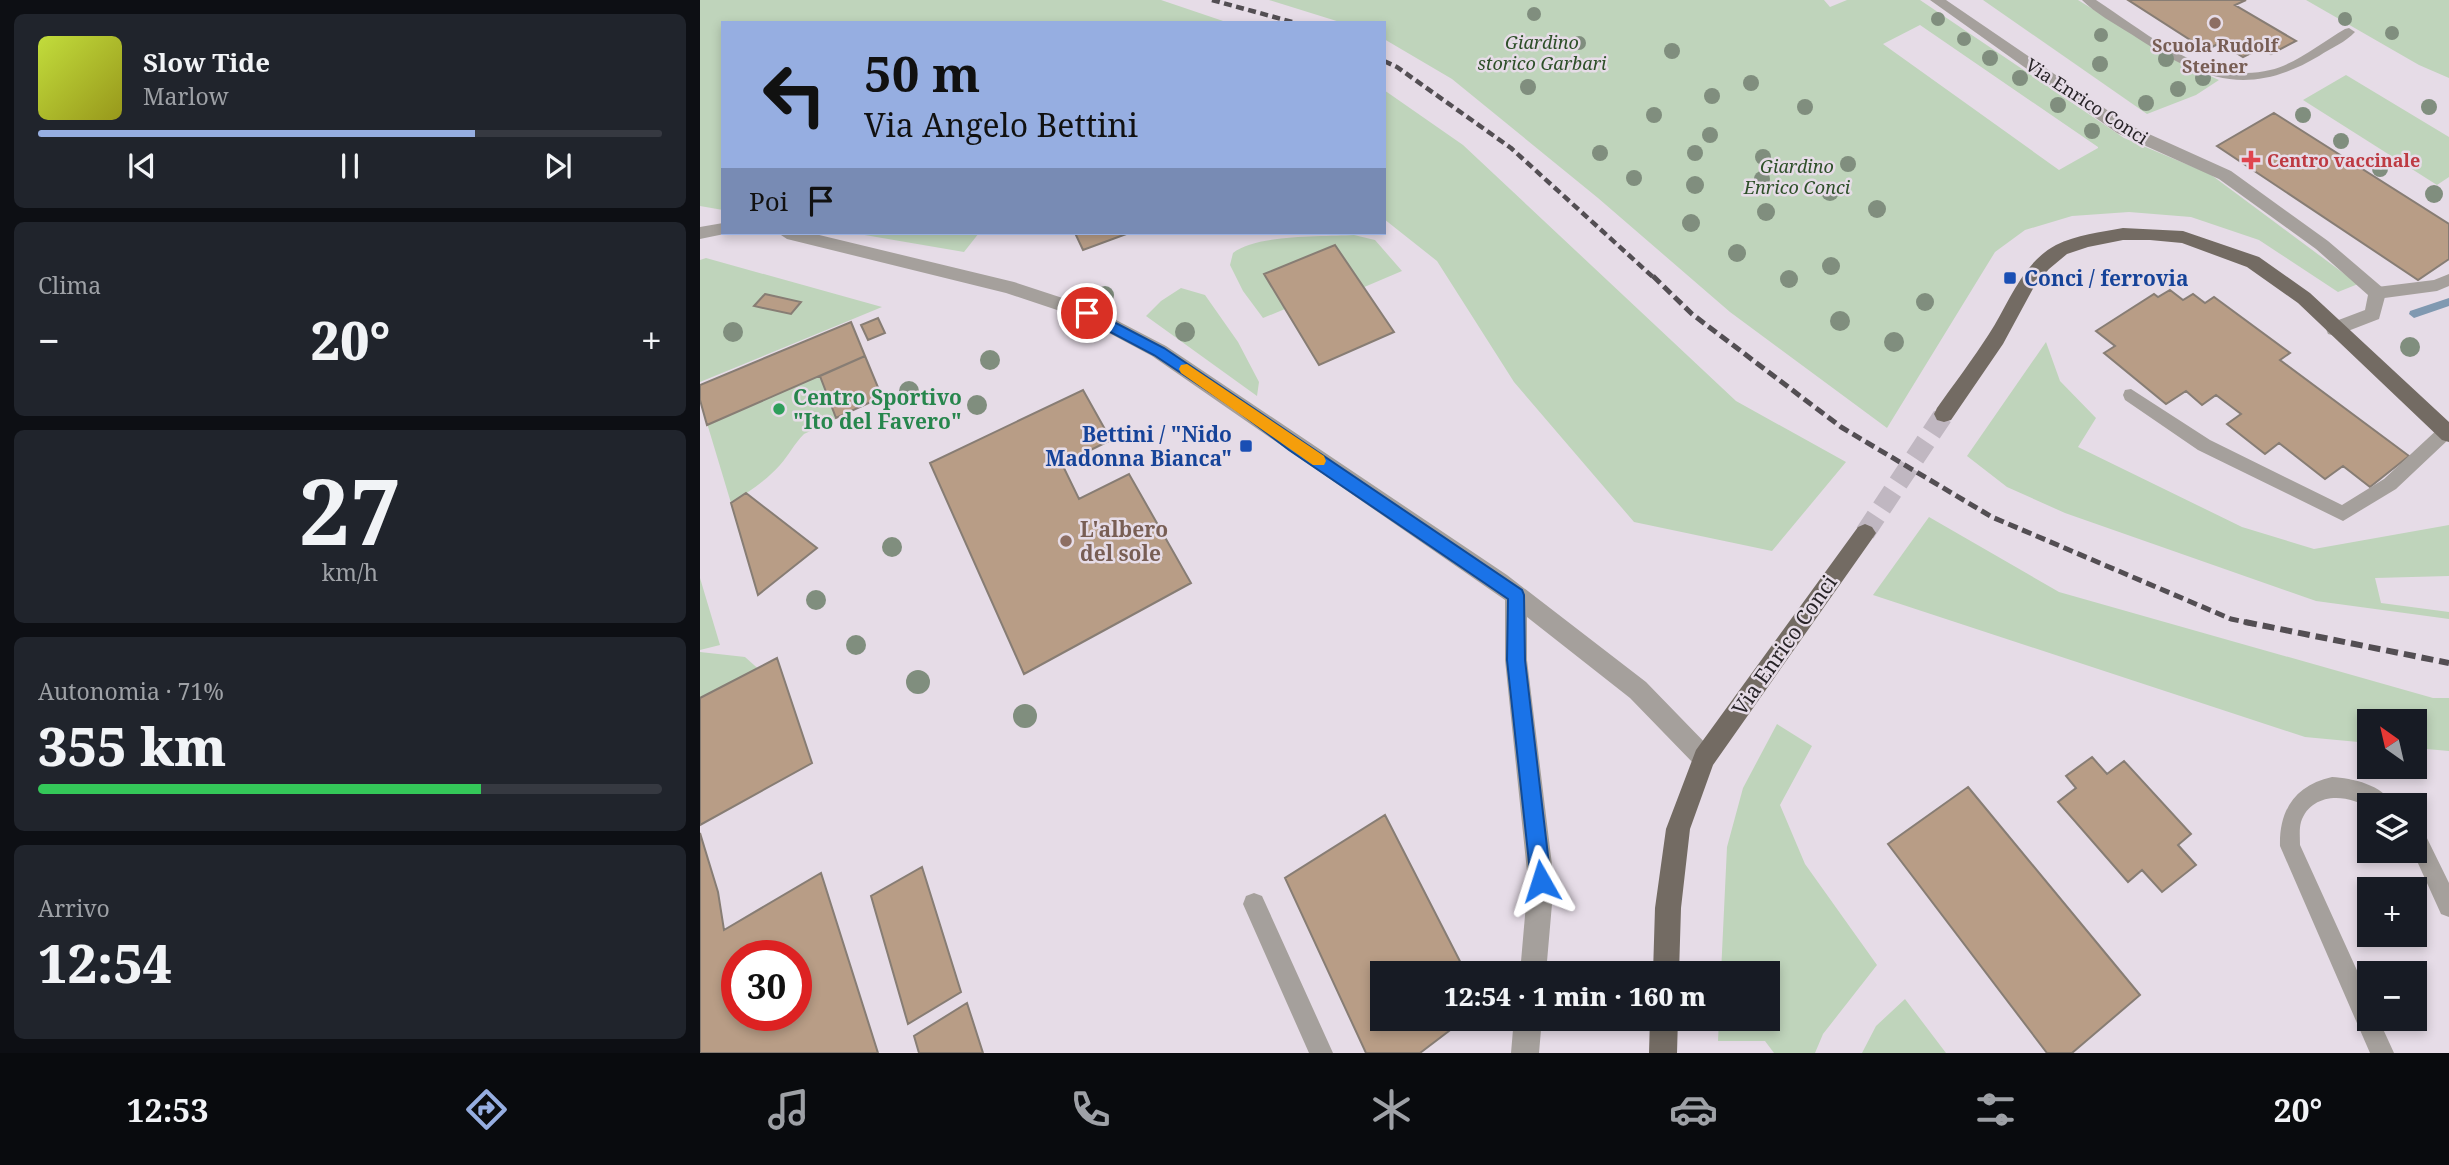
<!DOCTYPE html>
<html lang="it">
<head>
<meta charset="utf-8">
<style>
  :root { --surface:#171b24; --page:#20242c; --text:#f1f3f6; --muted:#9ea1a6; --line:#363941; --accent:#96aee1 }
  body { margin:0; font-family:"Noto Serif",serif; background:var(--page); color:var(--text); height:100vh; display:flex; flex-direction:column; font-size:26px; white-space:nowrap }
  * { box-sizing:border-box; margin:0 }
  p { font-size:23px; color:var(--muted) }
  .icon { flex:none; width:38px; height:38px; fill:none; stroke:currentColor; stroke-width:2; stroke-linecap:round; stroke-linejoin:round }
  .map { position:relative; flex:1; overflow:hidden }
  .panel { display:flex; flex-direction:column; gap:14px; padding:14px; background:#0d0f14; width:700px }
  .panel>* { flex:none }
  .hud { position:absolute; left:21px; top:21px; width:665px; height:214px; border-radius:0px; box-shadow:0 4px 10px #0003; background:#96aee1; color:#111; overflow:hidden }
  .needle { width:46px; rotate:326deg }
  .controls { position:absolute; left:1657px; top:709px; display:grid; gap:14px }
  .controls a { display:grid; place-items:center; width:70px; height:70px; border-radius:0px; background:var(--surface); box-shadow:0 4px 10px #0003; font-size:35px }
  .speed { position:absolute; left:21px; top:940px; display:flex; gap:14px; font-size:35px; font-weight:700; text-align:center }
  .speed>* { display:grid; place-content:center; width:91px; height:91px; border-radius:50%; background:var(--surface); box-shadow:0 4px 10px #0003; line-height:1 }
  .speed .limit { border:10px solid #d22; background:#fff; color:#111 }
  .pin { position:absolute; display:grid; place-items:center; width:60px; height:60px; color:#fff; margin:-30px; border:4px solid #fff; border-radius:50%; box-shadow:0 2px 7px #0007 }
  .me { position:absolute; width:77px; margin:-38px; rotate:354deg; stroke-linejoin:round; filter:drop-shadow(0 0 5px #0008) }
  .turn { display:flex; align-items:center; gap:24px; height:147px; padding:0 28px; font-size:32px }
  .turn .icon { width:91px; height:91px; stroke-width:2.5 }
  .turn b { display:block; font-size:49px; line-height:60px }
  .then { display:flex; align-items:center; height:66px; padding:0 28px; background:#0003; gap:14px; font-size:26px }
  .big { font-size:52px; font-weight:800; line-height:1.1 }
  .panel .tile { flex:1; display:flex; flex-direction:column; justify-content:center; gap:10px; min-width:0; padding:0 24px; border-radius:10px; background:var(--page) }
  .panel .dial { align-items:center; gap:0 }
  .dial b { font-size:91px; line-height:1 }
  .song { display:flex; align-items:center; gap:21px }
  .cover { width:84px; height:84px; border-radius:10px; background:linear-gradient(135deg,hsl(70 70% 55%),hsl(60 70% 35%)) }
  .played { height:7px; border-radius:4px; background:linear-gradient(90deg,var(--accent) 70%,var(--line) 70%) }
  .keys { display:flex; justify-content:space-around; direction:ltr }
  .heat { display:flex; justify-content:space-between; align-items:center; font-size:38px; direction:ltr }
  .charge { height:10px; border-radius:5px; background:linear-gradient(90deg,#34c759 71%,var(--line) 0) }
  .trip { position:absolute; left:670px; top:961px; width:410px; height:70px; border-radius:0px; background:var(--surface); box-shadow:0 4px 10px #0003; font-weight:800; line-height:70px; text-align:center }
  .tabs { display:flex; height:112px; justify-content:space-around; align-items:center; background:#090b0e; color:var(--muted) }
  .tabs .icon { width:49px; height:49px }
  .tabs .current { color:var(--accent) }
  .tabs b { font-size:32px; color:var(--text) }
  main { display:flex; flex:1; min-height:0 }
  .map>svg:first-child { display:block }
  .green { fill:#bfd4bb; fill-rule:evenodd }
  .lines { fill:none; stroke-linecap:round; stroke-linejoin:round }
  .stream { fill:#8099b1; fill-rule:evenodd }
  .building { fill:#b89d86; stroke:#877d74; stroke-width:2; fill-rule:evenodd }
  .primary-tunnel { stroke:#c0b7c1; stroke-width:20; stroke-dasharray:20 10; stroke-linecap:butt }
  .lane { fill:#a5a09c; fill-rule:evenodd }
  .street { fill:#a5a09c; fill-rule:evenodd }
  .primary { fill:#736b63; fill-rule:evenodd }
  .rail-far2 { stroke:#534e53; stroke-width:4.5; stroke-dasharray:8 4.5; stroke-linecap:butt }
  .rail-far1 { stroke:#534e53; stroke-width:5; stroke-dasharray:10 5; stroke-linecap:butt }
  .rail { stroke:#534e53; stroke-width:6; stroke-dasharray:12 6; stroke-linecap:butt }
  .tree { fill:#808e7e }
  .route { fill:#1a73e8; stroke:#114b97; stroke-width:2 }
  .slow { fill:#f59e0b }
  .education-dot { fill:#8d6e63; stroke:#e6dce7; stroke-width:2.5 }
  .health-dot { fill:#e0444e; stroke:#e6dce7; stroke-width:2.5 }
  .transit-dot { fill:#1a4fb4; stroke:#e6dce7; stroke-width:2.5 }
  .leisure-dot { fill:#2e9e5b; stroke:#e6dce7; stroke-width:2.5 }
  .labels { text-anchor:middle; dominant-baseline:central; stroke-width:5; stroke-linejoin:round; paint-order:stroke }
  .far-park-label { font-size:18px; font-style:italic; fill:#2d4f28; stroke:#e6dce7 }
  .far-education-label { font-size:18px; font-weight:bold; fill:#785e54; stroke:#e6dce7 }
  .far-street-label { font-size:18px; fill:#282428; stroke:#e6dce7 }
  .far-health-label { font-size:18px; font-weight:bold; fill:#be3a42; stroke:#e6dce7; text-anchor:start }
  .transit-label { font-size:21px; font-weight:bold; fill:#164399; stroke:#e6dce7; text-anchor:start }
  .leisure-label { font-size:21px; font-weight:bold; fill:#27864d; stroke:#e6dce7; text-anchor:start }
  .education-label { font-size:21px; font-weight:bold; fill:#785e54; stroke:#e6dce7; text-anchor:start }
  .street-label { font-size:21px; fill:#282428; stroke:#e6dce7 }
</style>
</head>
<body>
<main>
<section class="panel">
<div class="tile">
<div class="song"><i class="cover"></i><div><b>Slow Tide</b><p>Marlow</p></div></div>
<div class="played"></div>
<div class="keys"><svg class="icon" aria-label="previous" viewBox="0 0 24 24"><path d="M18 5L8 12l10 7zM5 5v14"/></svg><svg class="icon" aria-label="pause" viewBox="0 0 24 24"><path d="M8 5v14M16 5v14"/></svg><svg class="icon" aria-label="next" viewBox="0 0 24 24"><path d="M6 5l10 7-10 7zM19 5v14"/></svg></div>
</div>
<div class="tile"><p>Clima</p>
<div class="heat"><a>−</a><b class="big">20°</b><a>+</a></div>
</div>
<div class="tile dial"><b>27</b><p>km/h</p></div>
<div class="tile"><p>Autonomia · 71%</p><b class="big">355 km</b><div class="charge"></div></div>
<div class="tile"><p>Arrivo</p><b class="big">12:54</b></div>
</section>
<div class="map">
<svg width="1749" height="1053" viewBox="0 0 1749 1053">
  <rect width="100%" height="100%" fill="#e6dce7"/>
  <!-- green -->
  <path class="green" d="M 0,0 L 461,0 L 529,23 L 23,23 L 23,210 L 0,206 Z
    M 569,0 L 1124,0 L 1130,7 L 1147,0 L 1220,0 L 1424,138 L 1510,174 L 1658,284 L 1638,292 L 1559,240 L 1491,217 L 1429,212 L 1372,216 L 1325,230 L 1295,252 L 1187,428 L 1030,312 L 898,198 L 752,79 L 684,39 L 684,23 L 643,23 ZM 1220,25 L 1398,147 L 1398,148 L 1359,170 L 1183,44 Z
    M 1283,0 L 1378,0 L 1477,61 L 1519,80 L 1496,95 L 1447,114 Z
    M 1606,0 L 1749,0 L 1749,78 L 1719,65 Z
    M 1646,75 L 1749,137 L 1749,177 L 1737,185 L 1603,100 Z
    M 684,90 L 763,145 L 1036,401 L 1146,462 L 1072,551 L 934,522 L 814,382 L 737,261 L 684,219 Z
    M 153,233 L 279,233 L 264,252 Z
    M 654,235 L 675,240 L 702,271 L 662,288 L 635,245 L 564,274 L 585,309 L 563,318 L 543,291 L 530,265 L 533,253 C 556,234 623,237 654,235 Z
    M 6,258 L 182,307 L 0,382 L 0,260 Z
    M 481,288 L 505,295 L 538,342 L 559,382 L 557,396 L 446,316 L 461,301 Z
    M 151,322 L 182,397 L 104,434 C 94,444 89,455 80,465 C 66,481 48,492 31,503 L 0,400 L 0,385 Z
    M 1346,342 L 1360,381 L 1396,418 L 1378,447 L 1542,527 L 1614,549 L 1749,525 L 1749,576 L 1675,578 L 1681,603 L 1749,612 L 1749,619 L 1616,601 L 1365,513 L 1307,487 L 1267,456 Z
    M 1229,517 L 1359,592 L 1733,698 L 1749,698 L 1749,751 L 1715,748 L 1715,721 L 1670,721 L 1669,743 L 1605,737 L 1173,595 Z
    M 0,578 L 20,645 L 0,650 Z
    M 0,652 L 45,657 L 63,673 L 0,704 Z
    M 1077,724 L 1112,746 L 1080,805 L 1105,864 L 1177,965 L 1123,1034 L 1115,1053 L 1074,1053 L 1065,1041 L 1018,1041 L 1019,1019 L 1068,1018 L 1068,973 L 1021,973 L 1027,847 L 1043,788 Z
    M 1205,999 L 1246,1053 L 1162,1053 L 1176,1026 Z"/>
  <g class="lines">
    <!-- stream -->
    <path class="stream" d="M 1749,298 L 1749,306 L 1714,318 L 1709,314 L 1710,311 Z"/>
  </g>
  <!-- building -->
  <path class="building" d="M 1428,0 L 1546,0 L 1535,5 L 1596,41 L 1571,54 L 1561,48 L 1543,57 L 1520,43 L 1506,50 Z
    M 1574,113 L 1749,224 L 1749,259 L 1718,280 L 1517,146 Z
    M 375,233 L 429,233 L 383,250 Z
    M 635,245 L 694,332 L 619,365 L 564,274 Z
    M 1470,290 L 1483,300 L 1493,294 L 1505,303 L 1514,297 L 1590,353 L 1580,360 L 1709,456 L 1670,487 L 1643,466 L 1625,479 L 1579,443 L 1565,454 L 1527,424 L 1541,414 L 1516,395 L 1502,405 L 1486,391 L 1466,404 L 1404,353 L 1415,346 L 1396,331 L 1454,294 L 1458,297 Z
    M 65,294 L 101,302 L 91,314 L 54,306 Z
    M 178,318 L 185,333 L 168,340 L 161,325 Z
    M 151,322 L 165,356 L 7,425 L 0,400 L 0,385 Z
    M 165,356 L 182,397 L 136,418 L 120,376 Z
    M 383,390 L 411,440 L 362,464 L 379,499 L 429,474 L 491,583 L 324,674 L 230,463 Z
    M 46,493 L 117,548 L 58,595 L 31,503 Z
    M 77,658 L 112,763 L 0,825 L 0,698 Z
    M 1392,757 L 1407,774 L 1424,761 L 1491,834 L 1478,845 L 1496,865 L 1462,892 L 1442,870 L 1428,882 L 1358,802 L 1376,788 L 1366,776 Z
    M 1268,787 L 1440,995 L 1372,1053 L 1347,1053 L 1188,844 Z
    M 685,815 L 766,973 L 682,973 L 682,1018 L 766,1018 L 720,1053 L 666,1053 L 585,878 Z
    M 0,833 L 18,892 L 24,930 L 121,873 L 178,1053 L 0,1053 ZM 37,956 L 96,956 L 96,1015 L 37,1015 Z
    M 222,867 L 261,992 L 208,1024 L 171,896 Z
    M 267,1003 L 283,1053 L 219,1053 L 214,1036 Z"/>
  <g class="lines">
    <!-- primary-tunnel -->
    <path class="primary-tunnel" d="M 1165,533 L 1244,414"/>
    <!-- lane -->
    <path class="lane" d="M 1382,0 L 1396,0 C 1446,32 1506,86 1570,70 C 1596,64 1621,43 1645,29 L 1649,28 L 1655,32 C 1646,42 1631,48 1619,56 C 1545,100 1498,78 1431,34 C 1415,24 1395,13 1382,0 Z
      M 1749,274 L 1749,286 L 1737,291 L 1677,299 L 1669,293 L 1677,287 L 1734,280 Z
      M 1431,389 L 1510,440 L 1642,505 L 1684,479 L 1740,427 L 1749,426 L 1749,439 L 1696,489 L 1643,521 L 1498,450 L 1425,400 L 1423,395 L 1425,390 Z
      M 1632,777 C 1652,778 1684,785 1692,805 L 1670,805 L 1670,809 C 1648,793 1611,792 1601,822 C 1599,829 1600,838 1600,845 L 1670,999 L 1670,1018 L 1678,1018 L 1694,1053 L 1670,1053 L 1580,846 C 1579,809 1596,785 1632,777 Z
      M 1715,825 L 1722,828 L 1749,883 L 1749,917 L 1741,914 L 1712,850 L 1715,850 Z
      M 554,893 L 562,896 L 633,1053 L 609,1053 L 543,904 L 546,896 Z"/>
    <!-- street -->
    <path class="street" d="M 1230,0 L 1246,0 L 1429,125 L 1531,171 L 1628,241 L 1683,288 L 1686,293 L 1679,319 L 1635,336 L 1628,334 L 1626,329 L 1628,324 L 1665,310 L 1668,295 L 1616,249 L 1519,179 L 1417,133 Z
      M 23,223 L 23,233 L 29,233 L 0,239 L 0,227 Z
      M 78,233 L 111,233 L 314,282 L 393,308 L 466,346 L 807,575 L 946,682 L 1012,750 L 1016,758 L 1012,766 L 1004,770 L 996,766 L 930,698 L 827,617 L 827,660 L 854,881 L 846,973 L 820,973 L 828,881 L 805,660 L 805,600 L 452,356 L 381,318 L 306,293 L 87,239 Z
      M 814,1018 L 842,1018 L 839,1053 L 811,1053 Z"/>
    <!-- primary -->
    <path class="primary" d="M 1423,228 L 1483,231 L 1559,257 L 1610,293 L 1749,422 L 1749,442 L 1742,440 L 1598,303 L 1547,267 L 1482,243 L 1450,240 L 1423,240 L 1388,247 L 1367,254 L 1349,269 L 1335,285 L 1303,344 L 1251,420 L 1244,422 L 1237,420 L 1234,414 L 1237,408 C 1254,384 1273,359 1289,334 C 1309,303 1322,263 1356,245 C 1376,235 1401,232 1423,228 Z
      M 1165,524 L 1172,527 L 1176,533 L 1172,539 L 1013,765 L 990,829 L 981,908 L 979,973 L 953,973 L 955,908 L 966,829 L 996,750 L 1158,527 Z
      M 950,1018 L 978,1018 L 977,1053 L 949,1053 Z"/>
    <!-- rail-far2 -->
    <path class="rail-far2" d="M 512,0 L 596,23
      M 684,61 L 697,67 L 811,148 L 954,278"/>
    <!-- rail-far1 -->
    <path class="rail-far1" d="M 953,276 L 992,314 L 1141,427 L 1292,517 L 1531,619 L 1554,624"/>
    <!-- rail -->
    <path class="rail" d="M 1545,622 L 1749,663"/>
  </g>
  <!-- trees -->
  <g class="tree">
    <circle cx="834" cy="14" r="7"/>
    <circle cx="1238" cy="19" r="7"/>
    <circle cx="1645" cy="19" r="7"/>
    <circle cx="1692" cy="33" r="7"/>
    <circle cx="1401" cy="35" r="7"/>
    <circle cx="1264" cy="39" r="7"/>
    <circle cx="879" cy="43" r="7"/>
    <circle cx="972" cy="51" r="8"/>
    <circle cx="1290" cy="58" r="8"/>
    <circle cx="1466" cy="59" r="8"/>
    <circle cx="1400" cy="64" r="8"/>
    <circle cx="1320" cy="78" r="8"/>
    <circle cx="1503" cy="78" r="8"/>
    <circle cx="1051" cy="83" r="8"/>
    <circle cx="828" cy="87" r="8"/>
    <circle cx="1478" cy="89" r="8"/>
    <circle cx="1012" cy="96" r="8"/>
    <circle cx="1446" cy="103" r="8"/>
    <circle cx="1358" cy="105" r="8"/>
    <circle cx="1105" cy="107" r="8"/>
    <circle cx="1729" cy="107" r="8"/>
    <circle cx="954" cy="115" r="8"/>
    <circle cx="1603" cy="115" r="8"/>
    <circle cx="1392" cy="131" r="8"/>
    <circle cx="1010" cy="135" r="8"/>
    <circle cx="1641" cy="141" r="8"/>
    <circle cx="900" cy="153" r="8"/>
    <circle cx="995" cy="153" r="8"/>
    <circle cx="1063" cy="157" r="8"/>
    <circle cx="1148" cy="164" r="8"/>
    <circle cx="1680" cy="169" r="8"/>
    <circle cx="934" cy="178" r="8"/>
    <circle cx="1062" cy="179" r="8"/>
    <circle cx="995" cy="185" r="9"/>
    <circle cx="1130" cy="192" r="9"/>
    <circle cx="1734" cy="194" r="9"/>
    <circle cx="1177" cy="209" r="9"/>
    <circle cx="1066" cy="212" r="9"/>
    <circle cx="991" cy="223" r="9"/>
    <circle cx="1037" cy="253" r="9"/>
    <circle cx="1131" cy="266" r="9"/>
    <circle cx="1089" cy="279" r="9"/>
    <circle cx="405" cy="295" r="9"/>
    <circle cx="1225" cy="302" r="9"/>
    <circle cx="1140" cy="321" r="10"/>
    <circle cx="33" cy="332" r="10"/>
    <circle cx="485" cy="332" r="10"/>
    <circle cx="1194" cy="342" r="10"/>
    <circle cx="1710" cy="347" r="10"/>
    <circle cx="290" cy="360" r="10"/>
    <circle cx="209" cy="391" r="10"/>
    <circle cx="277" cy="405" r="10"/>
    <circle cx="192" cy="547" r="10"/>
    <circle cx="116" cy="600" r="10"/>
    <circle cx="156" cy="645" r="10"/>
    <circle cx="218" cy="682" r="12"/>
    <circle cx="325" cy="716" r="12"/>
  </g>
  <!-- route -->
  <path class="route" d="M 387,308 L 464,348 L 822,590 L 824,595 L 825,660 L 851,881 L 848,888 L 841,891 L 834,888 L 831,881 L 807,660 L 808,599 L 589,450 L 535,409 L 454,355 L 382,317 L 380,313 Z"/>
  <!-- slow -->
  <path class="slow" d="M 487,364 L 624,456 L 626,461 L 624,465 L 613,465 L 481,373 L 479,369 L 481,365 Z"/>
  <!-- markers -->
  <g class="education-dot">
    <circle cx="1515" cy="23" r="7"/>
    <circle cx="366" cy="541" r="7"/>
  </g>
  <path class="health-dot" d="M1547.5 149.5h7v7h7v7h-7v7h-7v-7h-7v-7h7z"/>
  <g class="transit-dot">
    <rect x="1303" y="271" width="14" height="14" rx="3.5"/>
    <rect x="539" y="439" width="14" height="14" rx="3.5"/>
  </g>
  <circle class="leisure-dot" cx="79" cy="409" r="7"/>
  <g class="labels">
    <!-- far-park labels -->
    <g class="far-park-label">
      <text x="842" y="42">Giardino<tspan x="842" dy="21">storico Garbari</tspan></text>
      <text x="1097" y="166">Giardino<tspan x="1097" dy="21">Enrico Conci</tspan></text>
    </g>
    <!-- far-education labels -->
    <g class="far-education-label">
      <text x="1515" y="45">Scuola Rudolf<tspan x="1515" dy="21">Steiner</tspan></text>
    </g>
    <!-- far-street labels -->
    <g class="far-street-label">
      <text transform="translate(1387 101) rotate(33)">Via Enrico Conci</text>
    </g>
    <!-- far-health labels -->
    <g class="far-health-label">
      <text x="1567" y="160">Centro vaccinale</text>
    </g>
    <!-- transit labels -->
    <g class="transit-label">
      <text x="1324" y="278">Conci / ferrovia</text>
      <text x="532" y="434" text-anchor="end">Bettini / "Nido<tspan x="532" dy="24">Madonna Bianca"</tspan></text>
    </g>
    <!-- leisure labels -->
    <g class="leisure-label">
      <text x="93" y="397">Centro Sportivo<tspan x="93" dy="24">"Ito del Favero"</tspan></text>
    </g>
    <!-- education labels -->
    <g class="education-label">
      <text x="380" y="529">L'albero<tspan x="380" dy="24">del sole</tspan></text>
    </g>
    <!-- street labels -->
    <g class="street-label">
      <text transform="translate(1084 645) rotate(-55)">Via Enrico Conci</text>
    </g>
  </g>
</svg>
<div class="controls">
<a><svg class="needle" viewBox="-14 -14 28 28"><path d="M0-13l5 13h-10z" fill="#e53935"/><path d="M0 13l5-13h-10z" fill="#9ea1a6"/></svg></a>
<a><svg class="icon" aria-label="layers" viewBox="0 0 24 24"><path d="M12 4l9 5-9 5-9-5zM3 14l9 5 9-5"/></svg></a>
<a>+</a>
<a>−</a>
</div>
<div class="speed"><div class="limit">30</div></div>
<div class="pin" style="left:387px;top:313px;background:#d93025"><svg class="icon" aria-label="arrive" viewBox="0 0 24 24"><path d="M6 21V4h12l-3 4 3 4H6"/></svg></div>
<svg class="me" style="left:841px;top:881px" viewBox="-20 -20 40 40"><path d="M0-17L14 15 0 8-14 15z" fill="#1a73e8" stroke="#fff" stroke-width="4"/></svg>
<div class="trip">12:54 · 1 min · 160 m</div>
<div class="hud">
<div class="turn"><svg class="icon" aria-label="left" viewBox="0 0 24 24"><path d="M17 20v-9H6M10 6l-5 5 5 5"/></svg><div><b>50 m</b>Via Angelo Bettini</div></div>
<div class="then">Poi<svg class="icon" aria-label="arrive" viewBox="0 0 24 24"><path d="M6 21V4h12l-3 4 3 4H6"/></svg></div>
</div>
</div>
</main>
<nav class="tabs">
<b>12:53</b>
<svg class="icon current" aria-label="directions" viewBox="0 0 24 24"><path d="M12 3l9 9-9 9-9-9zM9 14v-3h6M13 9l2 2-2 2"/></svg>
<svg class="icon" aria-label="music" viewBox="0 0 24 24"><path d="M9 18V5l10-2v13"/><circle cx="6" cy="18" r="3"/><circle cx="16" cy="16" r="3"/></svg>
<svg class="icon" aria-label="phone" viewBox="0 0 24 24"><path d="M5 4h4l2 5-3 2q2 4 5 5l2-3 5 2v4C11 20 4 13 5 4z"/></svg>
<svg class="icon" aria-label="climate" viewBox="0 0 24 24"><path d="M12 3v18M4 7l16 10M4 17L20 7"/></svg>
<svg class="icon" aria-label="car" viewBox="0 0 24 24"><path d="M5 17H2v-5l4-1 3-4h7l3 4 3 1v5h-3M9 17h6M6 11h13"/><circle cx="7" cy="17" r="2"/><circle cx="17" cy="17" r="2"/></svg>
<svg class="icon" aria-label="filters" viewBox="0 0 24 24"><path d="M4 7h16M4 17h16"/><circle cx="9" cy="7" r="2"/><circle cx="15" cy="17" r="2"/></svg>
<b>20°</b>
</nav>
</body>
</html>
